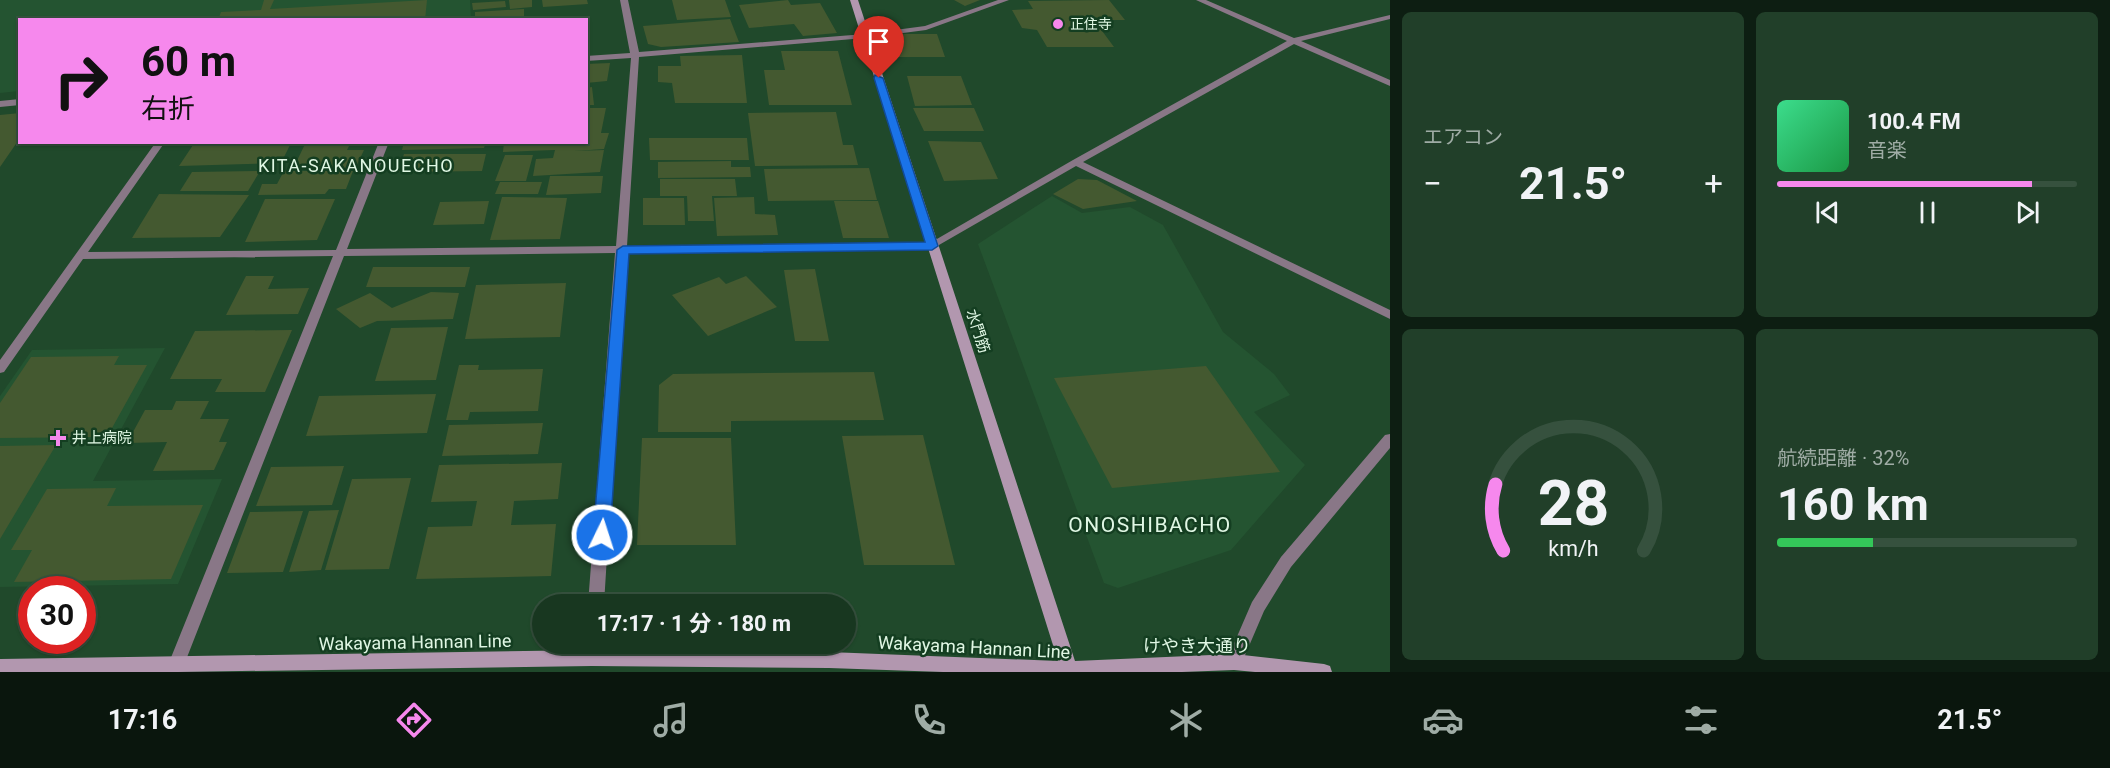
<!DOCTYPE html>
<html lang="ja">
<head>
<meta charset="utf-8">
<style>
  :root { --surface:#183720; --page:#213f29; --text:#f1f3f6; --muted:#9faca5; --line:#36513e; --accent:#f688ed }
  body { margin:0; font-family:Roboto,"Noto Sans JP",sans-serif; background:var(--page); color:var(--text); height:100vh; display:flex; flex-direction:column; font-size:22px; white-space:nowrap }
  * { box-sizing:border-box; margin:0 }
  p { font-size:20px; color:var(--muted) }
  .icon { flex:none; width:33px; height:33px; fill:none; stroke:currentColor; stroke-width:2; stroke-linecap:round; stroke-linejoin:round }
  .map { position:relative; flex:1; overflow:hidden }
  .sheet { display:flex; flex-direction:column; gap:12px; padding:12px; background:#0d1e12; width:720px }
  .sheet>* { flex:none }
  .guide { position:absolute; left:18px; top:18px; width:570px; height:126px; border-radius:0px; box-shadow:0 2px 4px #0004,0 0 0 2px var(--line); background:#f688ed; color:#111; overflow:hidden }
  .speed { position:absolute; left:18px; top:576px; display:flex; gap:12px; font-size:30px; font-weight:700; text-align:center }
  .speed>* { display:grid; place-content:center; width:78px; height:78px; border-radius:50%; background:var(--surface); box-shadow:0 2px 4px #0004,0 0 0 2px var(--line); line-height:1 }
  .speed .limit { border:9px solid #d22; background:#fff; color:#111 }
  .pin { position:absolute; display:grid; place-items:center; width:51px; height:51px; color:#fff; margin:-62px -26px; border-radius:50% 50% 50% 0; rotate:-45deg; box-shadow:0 0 6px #0007 }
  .pin .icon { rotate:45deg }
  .me { position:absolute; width:66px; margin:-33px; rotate:4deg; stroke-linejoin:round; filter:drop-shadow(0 0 4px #0008) }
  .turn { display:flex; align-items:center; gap:21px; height:126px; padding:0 24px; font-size:27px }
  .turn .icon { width:78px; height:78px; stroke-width:2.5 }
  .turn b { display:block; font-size:42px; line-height:51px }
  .big { font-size:45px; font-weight:700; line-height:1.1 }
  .sheet .card { flex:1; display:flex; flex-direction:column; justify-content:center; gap:9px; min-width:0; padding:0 21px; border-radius:9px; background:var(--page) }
  .sheet .dial { align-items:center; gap:0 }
  .dial svg { height:156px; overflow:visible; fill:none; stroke:var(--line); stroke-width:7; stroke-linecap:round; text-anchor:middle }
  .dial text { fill:var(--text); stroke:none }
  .song { display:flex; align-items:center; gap:18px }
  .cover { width:72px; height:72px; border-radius:9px; background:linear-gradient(135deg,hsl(150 70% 55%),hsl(140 70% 35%)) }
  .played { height:6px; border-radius:3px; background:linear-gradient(90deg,var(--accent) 85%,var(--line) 85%) }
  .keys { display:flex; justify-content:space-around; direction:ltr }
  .heat { display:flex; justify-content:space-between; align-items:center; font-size:33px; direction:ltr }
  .charge { height:9px; border-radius:4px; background:linear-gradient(90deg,#34c759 32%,var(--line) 0) }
  .sheet .tiles { flex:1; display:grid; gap:12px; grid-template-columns:repeat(2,1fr) }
  .trip { position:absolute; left:532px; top:594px; width:324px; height:60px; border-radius:30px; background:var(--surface); box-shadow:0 2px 4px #0004,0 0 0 2px var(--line); font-weight:700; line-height:60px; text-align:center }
  .tabs { display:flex; height:96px; justify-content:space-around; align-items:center; background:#0a160d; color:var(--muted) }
  .tabs .icon { width:42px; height:42px }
  .tabs .on { color:var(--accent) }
  .tabs b { font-size:27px; color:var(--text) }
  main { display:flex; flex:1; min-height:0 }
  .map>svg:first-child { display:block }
  .built { fill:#245431 }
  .building { fill:#445930 }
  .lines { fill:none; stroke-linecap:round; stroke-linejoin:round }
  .street { fill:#897787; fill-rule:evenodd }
  .secondary { fill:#b297af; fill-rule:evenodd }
  .route { fill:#1a73e8; stroke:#114b97; stroke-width:1.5 }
  .poi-dot { fill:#f688ed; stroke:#143e21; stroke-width:2 }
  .labels { text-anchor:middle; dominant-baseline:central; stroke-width:5; stroke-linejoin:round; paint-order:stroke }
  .far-poi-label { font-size:14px; fill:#e0f7e4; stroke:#143e21; text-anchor:start }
  .street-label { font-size:15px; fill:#e0f7e4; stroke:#143e21 }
  .poi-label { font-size:15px; fill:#e0f7e4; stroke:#143e21; text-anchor:start }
  .quarter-label { font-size:18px; letter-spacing:1.5px; fill:#e0f7e4; stroke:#143e21 }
  .near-street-label { font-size:18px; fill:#e0f7e4; stroke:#143e21 }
  .near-quarter-label { font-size:21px; letter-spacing:1.5px; fill:#e0f7e4; stroke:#143e21 }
</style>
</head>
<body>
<main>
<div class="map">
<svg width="1390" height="672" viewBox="0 0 1390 672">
  <rect width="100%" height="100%" fill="#20492b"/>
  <!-- built -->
  <path class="built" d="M 0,0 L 470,0 L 471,20 L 20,20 L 19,91 L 0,93 Z
    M 1052,196 L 1082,213 L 1130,207 L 1163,225 L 1223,332 L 1274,374 L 1290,395 L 1254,412 L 1305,465 L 1231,550 L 1118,588 L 1104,583 L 978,244 Z
    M 165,348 L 93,481 L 222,479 L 178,584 L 0,587 L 0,396 L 32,350 Z"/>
  <!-- building -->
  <path class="building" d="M 264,0 L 274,0 L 270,9 L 427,0 L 425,20 L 218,20 L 221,12 L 261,10 Z
    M 509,0 L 532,0 L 532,7 L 510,9 Z
    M 542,0 L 587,0 L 588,4 L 543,7 Z
    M 672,0 L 725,0 L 731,17 L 677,20 Z
    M 788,0 L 791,5 L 820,3 L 837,33 L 803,36 L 794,24 L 749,28 L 739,5 Z
    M 954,0 L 980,0 L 965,6 Z
    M 1109,0 L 1125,20 L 1094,20 L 1114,47 L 1047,47 L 1037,30 L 1022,28 L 1012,10 L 1033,9 L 1028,1 Z
    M 505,1 L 506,7 L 473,10 L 472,3 Z
    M 524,9 L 524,20 L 475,20 L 475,12 Z
    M 730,19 L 739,42 L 661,47 L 648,44 L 643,26 Z
    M 891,34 L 937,34 L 945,57 L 897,57 Z
    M 781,51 L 838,51 L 852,105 L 769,105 L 764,70 L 785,70 Z
    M 742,55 L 747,103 L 675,103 L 672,83 L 658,82 L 658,66 L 681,66 L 680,56 Z
    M 610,63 L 607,81 L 586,83 L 586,64 Z
    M 907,76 L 961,76 L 972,105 L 915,106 Z
    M 592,87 L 594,105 L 586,105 L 586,88 Z
    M 586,108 L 606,108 L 601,133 L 609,133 L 604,149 L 574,151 L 604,150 L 600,172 L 533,176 L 536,159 L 553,158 L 555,150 L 503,152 L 504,142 L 586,142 Z
    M 913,108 L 974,108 L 984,131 L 924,131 Z
    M 836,112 L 843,145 L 853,145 L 858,165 L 755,166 L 748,113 Z
    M 20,113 L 20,138 L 0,167 L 0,115 Z
    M 649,138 L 747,138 L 749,160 L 650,160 Z
    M 928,141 L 981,142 L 998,179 L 944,181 Z
    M 306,142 L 351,142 L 347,150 L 364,150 L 355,169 L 293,169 Z
    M 404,142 L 486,142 L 484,148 L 402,150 Z
    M 193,145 L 290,145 L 281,163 L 179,166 Z
    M 404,154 L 486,154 L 482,171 L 398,172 Z
    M 505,155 L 533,155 L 526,181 L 495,181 Z
    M 731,161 L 731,167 L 750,167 L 751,177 L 658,178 L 658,162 Z
    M 869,168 L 877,200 L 768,201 L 764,169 Z
    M 260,171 L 248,191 L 180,191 L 192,172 Z
    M 284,171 L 353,171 L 346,189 L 329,189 L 325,194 L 258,195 L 262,184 L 277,184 Z
    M 550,176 L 603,176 L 601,193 L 546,195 Z
    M 660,179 L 735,179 L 737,196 L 712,196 L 714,221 L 688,221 L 687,196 L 660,196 Z
    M 1078,179 L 1097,180 L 1137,201 L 1083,209 L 1053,194 Z
    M 500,182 L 542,182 L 538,194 L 495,194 Z
    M 159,194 L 249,195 L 220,237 L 132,238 Z
    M 502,197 L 567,198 L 560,239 L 490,240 Z
    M 754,197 L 755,214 L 775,215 L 778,235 L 717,236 L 714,198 Z
    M 643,198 L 684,198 L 685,225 L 643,225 Z
    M 265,199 L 335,199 L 317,240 L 245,242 Z
    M 489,201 L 484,224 L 433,225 L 440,202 Z
    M 834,201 L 878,201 L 889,238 L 843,238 Z
    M 373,267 L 470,267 L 465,287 L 366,287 Z
    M 815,269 L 829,341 L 795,341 L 784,270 Z
    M 246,276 L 274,276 L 268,289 L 309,288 L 298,314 L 226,315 Z
    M 746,276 L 777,307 L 708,336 L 672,295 L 719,277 L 726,284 Z
    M 566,283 L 560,337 L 465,339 L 476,285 Z
    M 431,292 L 459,293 L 453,319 L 377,321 L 360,328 L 336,309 L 370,293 L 392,308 Z
    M 448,327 L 436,380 L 375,381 L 391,328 Z
    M 292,330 L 265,392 L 215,392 L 222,379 L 170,379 L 195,331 Z
    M 119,356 L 114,365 L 147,365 L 107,437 L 0,438 L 0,403 L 31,357 Z
    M 459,365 L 479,365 L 478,370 L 543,369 L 538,411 L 470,412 L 468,420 L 446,420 Z
    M 1206,366 L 1280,472 L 1112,488 L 1054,378 Z
    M 874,372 L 884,420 L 731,421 L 731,432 L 658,432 L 659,385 L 673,374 Z
    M 436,394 L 427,433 L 306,436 L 319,396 Z
    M 176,401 L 209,401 L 200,419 L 229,419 L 219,442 L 227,442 L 214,470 L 153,471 L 167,442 L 127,443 L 145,410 L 172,410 Z
    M 543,423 L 538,454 L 442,456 L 449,425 Z
    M 923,435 L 955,565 L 864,565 L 842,436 Z
    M 642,438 L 731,438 L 736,545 L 637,545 Z
    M 56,445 L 0,539 L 0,446 Z
    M 562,463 L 558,499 L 514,501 L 511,525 L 556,524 L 551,576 L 416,579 L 428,527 L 472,526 L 477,501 L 431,502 L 439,465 Z
    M 344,466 L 332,505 L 256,506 L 271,467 Z
    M 411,478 L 389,569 L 325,570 L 352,479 Z
    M 116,488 L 107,506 L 203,505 L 171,579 L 14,582 L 32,550 L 11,550 L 47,489 Z
    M 339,510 L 321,570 L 289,572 L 309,511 Z
    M 303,511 L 283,572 L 227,573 L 250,512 Z"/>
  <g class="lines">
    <!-- street -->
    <path class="street" d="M 620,0 L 628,0 L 639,52 L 865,34 L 925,26 L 998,0 L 1009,0 L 926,30 L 865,38 L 639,57 L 627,246 L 930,243 L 1073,160 L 1287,41 L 1196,0 L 1206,0 L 1294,38 L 1390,15 L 1390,19 L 1301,41 L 1390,80 L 1390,86 L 1294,44 L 1083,162 L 1390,310 L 1390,319 L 1076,166 L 932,249 L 626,253 L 604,604 L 588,604 L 615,253 L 344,256 L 184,665 L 182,670 L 178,672 L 170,670 L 168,665 L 333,256 L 83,259 L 4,372 L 0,373 L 0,360 L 156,142 L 165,142 L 88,252 L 336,250 L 379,142 L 389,142 L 347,249 L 616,246 L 631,58 L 586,61 L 586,56 L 630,53 Z
      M 20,99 L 20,105 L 0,107 L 0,101 Z
      M 1390,434 L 1390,448 L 1291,567 L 1264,611 L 1240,667 L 1234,670 L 1228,667 L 1226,662 L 1252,602 L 1281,557 L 1385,435 Z
      M 585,644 L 601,644 L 600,658 L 598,663 L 592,666 L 586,663 L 584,658 Z"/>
    <!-- secondary -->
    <path class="secondary" d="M 850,0 L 858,0 L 1075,661 L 1234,654 L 1324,664 L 1330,666 L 1332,672 L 1255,672 L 1234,670 L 1182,672 L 943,672 L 829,668 L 592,666 L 178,672 L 0,672 L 0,659 L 592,650 L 829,652 L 1058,661 Z"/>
  </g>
  <!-- route -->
  <path class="route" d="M 875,75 L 883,78 L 938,246 L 932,250 L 629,254 L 610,535 L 607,540 L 602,542 L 596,540 L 593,535 L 617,250 L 623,246 L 925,242 L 874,78 Z"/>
  <!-- markers -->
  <g class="poi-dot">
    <circle cx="1058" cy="24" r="6"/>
    <path d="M55 429h6v6h6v6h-6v6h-6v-6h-6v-6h6z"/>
  </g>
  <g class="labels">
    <!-- far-poi labels -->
    <g class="far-poi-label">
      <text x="1070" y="24">正住寺</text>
    </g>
    <!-- street labels -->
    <g class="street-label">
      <text transform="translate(978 331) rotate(72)">水門筋</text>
    </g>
    <!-- poi labels -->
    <g class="poi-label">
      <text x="72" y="438">井上病院</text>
    </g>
    <!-- quarter labels -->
    <g class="quarter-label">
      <text x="356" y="165">KITA-SAKANOUECHO</text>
    </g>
    <!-- near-street labels -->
    <g class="near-street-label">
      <text transform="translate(415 642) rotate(-1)">Wakayama Hannan Line</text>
      <text x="1197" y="645">けやき大通り</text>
      <text transform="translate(974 647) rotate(3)">Wakayama Hannan Line</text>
    </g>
    <!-- near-quarter labels -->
    <g class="near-quarter-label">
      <text x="1150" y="525">ONOSHIBACHO</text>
    </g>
  </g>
</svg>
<div class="speed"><div class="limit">30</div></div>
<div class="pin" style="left:879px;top:78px;background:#d93025"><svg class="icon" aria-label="arrive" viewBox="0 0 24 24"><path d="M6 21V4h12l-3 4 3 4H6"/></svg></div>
<svg class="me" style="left:602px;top:535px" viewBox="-20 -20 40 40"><circle r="17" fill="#1a73e8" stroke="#fff" stroke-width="3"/><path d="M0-11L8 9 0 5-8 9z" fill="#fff"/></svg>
<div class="trip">17:17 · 1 分 · 180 m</div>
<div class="guide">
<div class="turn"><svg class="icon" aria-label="right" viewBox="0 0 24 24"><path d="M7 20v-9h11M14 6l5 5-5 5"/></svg><div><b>60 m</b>右折</div></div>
</div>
</div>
<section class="sheet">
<div class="tiles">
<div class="card"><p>エアコン</p>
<div class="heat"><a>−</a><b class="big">21.5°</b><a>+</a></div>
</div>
<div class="card">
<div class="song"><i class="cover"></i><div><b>100.4 FM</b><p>音楽</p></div></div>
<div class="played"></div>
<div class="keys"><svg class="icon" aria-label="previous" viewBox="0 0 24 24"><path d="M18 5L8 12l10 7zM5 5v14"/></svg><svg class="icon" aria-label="pause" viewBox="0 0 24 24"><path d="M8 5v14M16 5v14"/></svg><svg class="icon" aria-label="next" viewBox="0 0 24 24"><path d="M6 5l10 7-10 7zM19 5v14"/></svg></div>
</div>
<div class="card dial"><svg viewBox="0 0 100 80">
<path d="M14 69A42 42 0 1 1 86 69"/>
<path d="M14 69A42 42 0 0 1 10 35" stroke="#f688ed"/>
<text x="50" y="56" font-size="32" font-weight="700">28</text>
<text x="50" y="72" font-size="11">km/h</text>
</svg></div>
<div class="card"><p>航続距離 · 32%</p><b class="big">160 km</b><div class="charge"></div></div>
</div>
</section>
</main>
<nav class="tabs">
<b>17:16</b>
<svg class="icon on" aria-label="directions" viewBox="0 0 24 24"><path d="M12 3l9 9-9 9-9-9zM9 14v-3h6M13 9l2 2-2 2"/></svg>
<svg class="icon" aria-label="music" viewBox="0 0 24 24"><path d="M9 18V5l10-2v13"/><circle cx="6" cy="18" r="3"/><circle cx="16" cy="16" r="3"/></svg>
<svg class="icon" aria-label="phone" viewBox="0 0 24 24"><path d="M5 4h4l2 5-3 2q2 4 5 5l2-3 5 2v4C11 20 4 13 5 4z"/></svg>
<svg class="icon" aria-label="climate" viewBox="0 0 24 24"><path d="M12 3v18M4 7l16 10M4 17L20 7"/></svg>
<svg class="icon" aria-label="car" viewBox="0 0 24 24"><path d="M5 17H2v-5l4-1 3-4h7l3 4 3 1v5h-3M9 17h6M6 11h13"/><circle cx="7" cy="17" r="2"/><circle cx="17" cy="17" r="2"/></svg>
<svg class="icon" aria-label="filters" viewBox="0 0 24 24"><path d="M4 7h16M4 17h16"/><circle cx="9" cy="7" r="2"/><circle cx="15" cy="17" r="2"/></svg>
<b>21.5°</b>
</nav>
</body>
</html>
